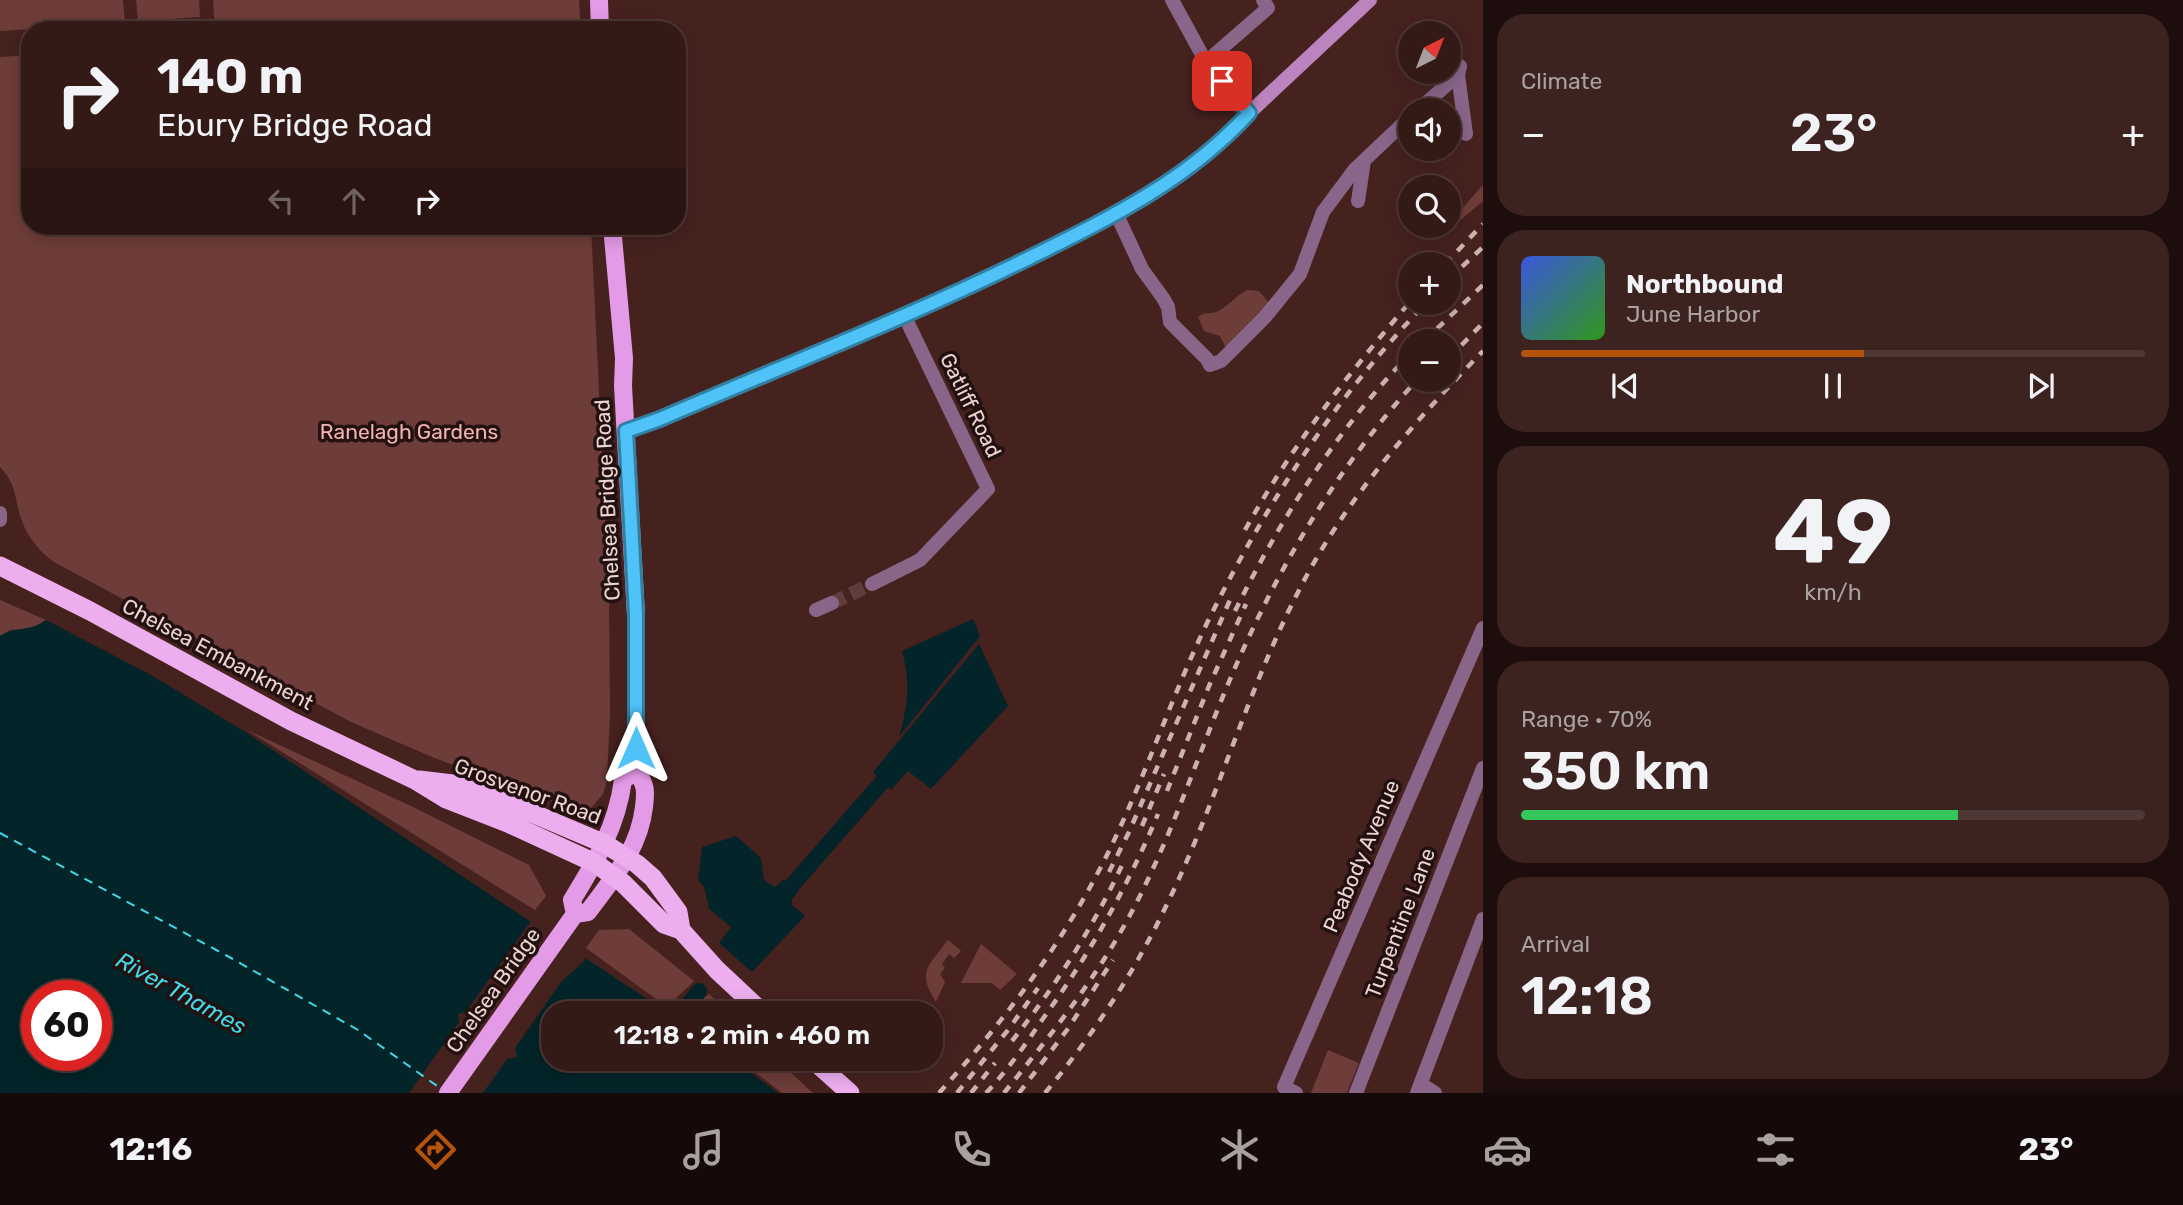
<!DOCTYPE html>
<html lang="en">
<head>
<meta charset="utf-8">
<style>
  :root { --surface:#341a17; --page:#3c2320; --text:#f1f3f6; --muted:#a9a1a1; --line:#4e3836; --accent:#b45309 }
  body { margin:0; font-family:Rubik,sans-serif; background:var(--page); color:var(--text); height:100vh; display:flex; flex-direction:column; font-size:26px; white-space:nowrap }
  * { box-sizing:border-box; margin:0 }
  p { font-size:23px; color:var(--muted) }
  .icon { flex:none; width:38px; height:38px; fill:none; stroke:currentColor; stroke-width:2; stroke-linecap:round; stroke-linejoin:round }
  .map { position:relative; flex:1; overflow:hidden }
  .side { display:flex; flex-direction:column; gap:14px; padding:14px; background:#1d0e0d; width:700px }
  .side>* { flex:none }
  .guide { position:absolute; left:21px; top:21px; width:665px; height:214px; border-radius:28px; box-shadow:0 4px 18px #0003,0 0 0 2px var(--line); background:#341a17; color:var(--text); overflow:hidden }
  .needle { width:46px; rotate:42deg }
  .tools { position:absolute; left:1398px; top:21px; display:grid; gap:14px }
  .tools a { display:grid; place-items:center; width:63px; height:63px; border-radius:50%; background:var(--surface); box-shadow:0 4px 18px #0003,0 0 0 2px var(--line); font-size:35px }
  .speed { position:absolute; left:21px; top:980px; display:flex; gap:14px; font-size:35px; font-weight:700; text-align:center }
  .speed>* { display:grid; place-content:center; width:91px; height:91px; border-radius:50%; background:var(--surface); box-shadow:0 4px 18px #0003,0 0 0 2px var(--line); line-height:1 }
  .speed .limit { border:10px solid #d22; background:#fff; color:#111 }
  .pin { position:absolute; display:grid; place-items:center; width:60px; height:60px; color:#fff; margin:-30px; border-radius:14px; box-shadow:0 4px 10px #0006 }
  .me { position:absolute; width:77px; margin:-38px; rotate:0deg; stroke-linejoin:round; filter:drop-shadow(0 0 5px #0008) }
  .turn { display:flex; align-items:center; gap:24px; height:147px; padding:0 21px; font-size:32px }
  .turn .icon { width:91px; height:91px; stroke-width:2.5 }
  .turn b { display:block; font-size:49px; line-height:60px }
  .lanes { display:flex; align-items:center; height:66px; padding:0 21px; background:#0003; justify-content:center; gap:35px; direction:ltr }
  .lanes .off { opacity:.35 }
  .big { font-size:52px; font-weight:600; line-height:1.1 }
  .side .card { flex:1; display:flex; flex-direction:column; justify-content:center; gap:10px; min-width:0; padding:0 24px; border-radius:28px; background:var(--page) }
  .side .dial { align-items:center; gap:0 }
  .dial b { font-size:91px; line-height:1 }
  .song { display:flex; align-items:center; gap:21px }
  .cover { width:84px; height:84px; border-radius:10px; background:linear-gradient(135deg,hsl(230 70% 55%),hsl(110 70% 35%)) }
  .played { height:7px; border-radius:4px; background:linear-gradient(90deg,var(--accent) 55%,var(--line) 55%) }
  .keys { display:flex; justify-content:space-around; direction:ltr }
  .heat { display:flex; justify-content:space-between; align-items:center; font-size:38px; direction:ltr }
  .charge { height:10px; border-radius:5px; background:linear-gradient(90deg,#34c759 70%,var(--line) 0) }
  .trip { position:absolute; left:541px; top:1001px; width:402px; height:70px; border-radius:28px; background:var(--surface); box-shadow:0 4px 18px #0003,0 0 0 2px var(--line); font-weight:600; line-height:70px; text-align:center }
  .tab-bar { display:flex; height:112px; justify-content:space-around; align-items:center; background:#150a09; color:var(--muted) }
  .tab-bar .icon { width:49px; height:49px }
  .tab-bar .active { color:var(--accent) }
  .tab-bar b { font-size:32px; color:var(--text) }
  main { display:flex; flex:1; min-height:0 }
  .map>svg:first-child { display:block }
  .green { fill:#6f3d39 }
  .water { fill:#032428; fill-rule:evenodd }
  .pier { fill:#46221f }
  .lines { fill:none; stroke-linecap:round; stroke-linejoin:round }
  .canal { stroke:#032428; stroke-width:16 }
  .ferry { stroke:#40d9e9; stroke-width:2; stroke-dasharray:9 7; stroke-linecap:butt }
  .minor-tunnel { stroke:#5f3d3a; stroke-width:14; stroke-dasharray:14 7; stroke-linecap:butt }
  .minor { stroke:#89658a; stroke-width:14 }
  .secondary { stroke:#bc84be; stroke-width:14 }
  .primary { stroke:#e49be7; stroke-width:18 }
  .trunk { stroke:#ecaeee; stroke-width:19 }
  .rail { stroke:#ccb2af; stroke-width:4.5; stroke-dasharray:9 9; stroke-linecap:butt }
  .route-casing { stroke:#337fa1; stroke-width:18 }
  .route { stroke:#4fc3f7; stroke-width:12 }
  .labels { text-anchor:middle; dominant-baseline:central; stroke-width:7; stroke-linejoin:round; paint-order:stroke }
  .street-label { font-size:21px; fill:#ecd4d1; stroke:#221110 }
  .park-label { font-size:21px; fill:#f3b4ad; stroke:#221110 }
  .water-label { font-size:23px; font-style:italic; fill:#40d9e9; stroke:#221110 }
</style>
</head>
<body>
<main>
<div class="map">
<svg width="1483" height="1093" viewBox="0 0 1483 1093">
  <rect width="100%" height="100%" fill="#46221f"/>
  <!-- green -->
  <path class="green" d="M 0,0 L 123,0 L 125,23 L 0,31 Z
    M 136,0 L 199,0 L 200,17 L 138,21 Z
    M 213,0 L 579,0 L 581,30 L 215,30 Z
    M 30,55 L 30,226 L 591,226 L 609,600 L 610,712 L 607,781 L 603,794 L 591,808 L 575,810 L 432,757 L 351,722 L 54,562 C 39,551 27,537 21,518 C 14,497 17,485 0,467 L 0,57 Z
    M 1483,185 L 1483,201 L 1444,234 L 1441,231 L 1449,226 L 1449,223 Z
    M 1247,290 L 1259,291 L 1270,304 L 1226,348 L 1220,336 L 1204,331 L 1198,317 C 1205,311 1208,315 1216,312 C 1227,308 1236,295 1247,290 Z
    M 0,600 L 46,620 L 31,629 L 10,630 L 0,636 Z
    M 247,730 L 413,807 L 529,865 L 546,896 L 535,910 Z
    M 629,929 L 694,981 L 667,1007 L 586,948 L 599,930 Z
    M 948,940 L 961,951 L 954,958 L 949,954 L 942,964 L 945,968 L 940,974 L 945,982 L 936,1002 C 916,971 929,966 948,940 Z
    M 981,944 L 1017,974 L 1000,990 L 992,983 L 961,983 Z
    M 709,994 L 729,1013 L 696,1013 L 699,1002 Z
    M 1328,1050 L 1359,1063 L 1347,1093 L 1311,1093 Z
    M 738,1059 L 776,1059 L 813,1093 L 782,1093 Z"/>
  <!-- water -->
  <path class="water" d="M 973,619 L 980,636 L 899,737 C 908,704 911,684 902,651 Z
    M 46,620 L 151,675 L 247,733 L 668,1013 L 553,1013 L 553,1059 L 732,1059 L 778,1093 L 0,1093 L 0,636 C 16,626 30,632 46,620 ZM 37,996 L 96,996 L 96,1055 L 37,1055 ZM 467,1012 L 515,1047 L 517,1057 L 507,1059 L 459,1022 L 458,1014 Z
    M 979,644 L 1008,706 L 931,789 L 908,771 L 891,790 L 873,772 Z
    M 736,836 L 761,858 L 764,880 L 775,887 L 783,880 L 794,883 L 798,892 L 792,899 L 792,905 L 805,916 L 752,972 L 719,943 L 731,927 L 709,909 L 704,887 L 698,880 L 702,847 Z"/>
  <!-- pier -->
  <path class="pier" d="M 533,918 L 585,956 L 585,960 L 561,982 L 513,1051 L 466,1016 L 463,1016 Z
    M 462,1018 L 510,1055 L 483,1093 L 409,1093 Z"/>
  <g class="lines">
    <!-- canal -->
    <path class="canal" d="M 781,898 L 883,781
      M 682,1013 L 699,991"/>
    <!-- ferry -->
    <path class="ferry" d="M 0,833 L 231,958 L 358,1030 L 440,1088"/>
    <!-- minor-tunnel -->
    <path class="minor-tunnel" d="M 832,603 L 872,584"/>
    <!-- minor -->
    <path class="minor" d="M 1172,0 L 1206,62 L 1249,113
      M 1206,62 L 1268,8 L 1263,0
      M 1458,75 L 1466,134
      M 1418,110 L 1458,75 L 1460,66
      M 1358,201 L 1364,161
      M 1117,215 L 1142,269 L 1163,298 L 1168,307 L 1170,322 L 1207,359 L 1210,365 L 1221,361 L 1265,317 L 1300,274 L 1323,212 L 1355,169 L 1410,117
      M 0,513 L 0,520
      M 872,584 L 920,560 L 988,489 L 904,315
      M 816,610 L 832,603
      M 1421,1084 L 1435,1093
      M 1296,1093 L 1284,1087 L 1483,628
      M 1356,1093 L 1483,768
      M 1417,1093 L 1483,919"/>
    <!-- secondary -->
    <path class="secondary" d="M 626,431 L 671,415 L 991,277 L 1144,199 L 1200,159 L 1370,0"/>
    <!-- primary -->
    <path class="primary" d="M 599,0 L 600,30
      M 575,914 L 572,900 C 596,861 617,826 623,780 L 636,771
      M 448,1093 L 575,914 L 588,912 C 613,878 639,850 644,807 C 646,791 646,784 636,771 L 636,615 L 623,386 L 624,358 L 612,226"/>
    <!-- trunk -->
    <path class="trunk" d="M 0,566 L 90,611 L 291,721 L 415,780 L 446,799 L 510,824 L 595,863 L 623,883 L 664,924 L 681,930 L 717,970 L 763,1013
      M 419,780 L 453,784 L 525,810 L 605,844 L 637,864 L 653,878 L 678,912 L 681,930
      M 812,1059 L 850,1093"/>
    <!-- rail -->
    <path class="rail" d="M 1445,264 L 1483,224
      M 1449,279 L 1483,247
      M 1424,341 L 1483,285
      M 1449,358 L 1483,323
      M 1245,530 C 1292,446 1347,375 1410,302
      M 1235,611 C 1281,518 1338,428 1410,354
      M 1167,791 L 1209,686 L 1246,604
      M 1142,826 L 1164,774
      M 1109,872 L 1129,832 L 1233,593
      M 1012,1041 C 1055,987 1094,926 1123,863
      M 939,1093 C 996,1030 1048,963 1089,889 C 1137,804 1166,707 1209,619 C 1267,502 1336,397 1426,303
      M 957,1093 L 1008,1030 L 1038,988
      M 971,1093 L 995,1063
      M 986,1093 C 1007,1071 1025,1045 1042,1020 C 1089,955 1127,888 1158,814
      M 1004,1093 C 1049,1037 1096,979 1130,915 C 1172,837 1199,751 1234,670 C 1280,564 1339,465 1417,380
      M 1019,1093 L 1067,1030 L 1113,960
      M 1045,1093 C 1093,1035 1136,970 1168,902 C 1220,795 1250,680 1307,575 C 1352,492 1417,419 1483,351"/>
  </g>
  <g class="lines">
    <defs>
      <path id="route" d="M 636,748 L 636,615 L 626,431 L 660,419 C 783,366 909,317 1029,258 C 1110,218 1187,181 1249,113 L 1222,81"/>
    </defs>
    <!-- route casing -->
    <use href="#route" class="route-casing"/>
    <!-- route -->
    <use href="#route" class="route"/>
  </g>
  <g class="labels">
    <!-- street labels -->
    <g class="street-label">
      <text transform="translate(971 405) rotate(64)">Gatliff Road</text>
      <text transform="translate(607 500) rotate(-93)">Chelsea Bridge Road</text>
      <text transform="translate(218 654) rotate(28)">Chelsea Embankment</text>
      <text transform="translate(528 791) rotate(20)">Grosvenor Road</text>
      <text transform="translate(1361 856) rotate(-67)">Peabody Avenue</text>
      <text transform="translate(1400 923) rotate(-69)">Turpentine Lane</text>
      <text transform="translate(493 990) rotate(-55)">Chelsea Bridge</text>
    </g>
    <!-- park labels -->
    <g class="park-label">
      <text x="409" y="431">Ranelagh Gardens</text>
    </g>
    <!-- water labels -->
    <g class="water-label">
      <text transform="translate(181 993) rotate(29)">River Thames</text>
    </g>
  </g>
</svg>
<div class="tools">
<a><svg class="needle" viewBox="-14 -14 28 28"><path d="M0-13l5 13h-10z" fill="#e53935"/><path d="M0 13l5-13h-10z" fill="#a9a1a1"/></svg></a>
<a><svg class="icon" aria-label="sound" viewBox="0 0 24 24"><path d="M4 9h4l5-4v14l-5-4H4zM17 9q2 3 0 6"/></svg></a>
<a><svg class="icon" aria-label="search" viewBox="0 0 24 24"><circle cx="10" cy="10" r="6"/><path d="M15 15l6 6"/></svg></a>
<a>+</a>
<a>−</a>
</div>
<div class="speed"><div class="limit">60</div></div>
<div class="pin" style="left:1222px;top:81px;background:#d93025"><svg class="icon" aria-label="arrive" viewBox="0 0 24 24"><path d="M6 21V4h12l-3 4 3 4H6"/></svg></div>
<svg class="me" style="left:636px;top:748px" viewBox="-20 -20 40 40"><path d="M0-17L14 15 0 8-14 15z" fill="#4fc3f7" stroke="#fff" stroke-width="4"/></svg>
<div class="trip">12:18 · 2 min · 460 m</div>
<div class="guide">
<div class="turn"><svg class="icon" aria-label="right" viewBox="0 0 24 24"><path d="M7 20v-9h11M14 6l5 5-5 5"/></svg><div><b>140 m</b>Ebury Bridge Road</div></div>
<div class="lanes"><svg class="icon off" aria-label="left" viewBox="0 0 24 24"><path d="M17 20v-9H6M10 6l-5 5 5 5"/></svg><svg class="icon off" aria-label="ahead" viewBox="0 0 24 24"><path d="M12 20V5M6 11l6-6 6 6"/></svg><svg class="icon" aria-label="right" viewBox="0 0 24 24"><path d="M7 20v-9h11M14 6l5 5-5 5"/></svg></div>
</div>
</div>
<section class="side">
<div class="card"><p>Climate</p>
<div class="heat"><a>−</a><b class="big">23°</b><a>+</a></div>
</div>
<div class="card">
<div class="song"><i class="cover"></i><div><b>Northbound</b><p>June Harbor</p></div></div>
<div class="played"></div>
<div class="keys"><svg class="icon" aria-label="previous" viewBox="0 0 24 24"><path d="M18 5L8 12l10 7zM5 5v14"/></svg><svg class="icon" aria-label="pause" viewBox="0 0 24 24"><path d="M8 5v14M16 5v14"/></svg><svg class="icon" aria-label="next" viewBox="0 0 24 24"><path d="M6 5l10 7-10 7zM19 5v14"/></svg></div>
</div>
<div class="card dial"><b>49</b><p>km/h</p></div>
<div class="card"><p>Range · 70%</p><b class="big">350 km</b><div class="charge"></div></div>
<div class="card"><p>Arrival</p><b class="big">12:18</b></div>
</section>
</main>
<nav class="tab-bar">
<b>12:16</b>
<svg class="icon active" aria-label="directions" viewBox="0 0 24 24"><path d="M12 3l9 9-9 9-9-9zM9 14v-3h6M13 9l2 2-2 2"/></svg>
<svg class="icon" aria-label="music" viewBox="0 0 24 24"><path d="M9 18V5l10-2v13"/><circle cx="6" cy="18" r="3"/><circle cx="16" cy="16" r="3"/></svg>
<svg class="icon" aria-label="phone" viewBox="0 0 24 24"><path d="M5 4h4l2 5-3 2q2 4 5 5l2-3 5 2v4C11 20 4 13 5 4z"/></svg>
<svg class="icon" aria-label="climate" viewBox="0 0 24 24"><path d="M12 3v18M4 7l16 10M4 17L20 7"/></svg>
<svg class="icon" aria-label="car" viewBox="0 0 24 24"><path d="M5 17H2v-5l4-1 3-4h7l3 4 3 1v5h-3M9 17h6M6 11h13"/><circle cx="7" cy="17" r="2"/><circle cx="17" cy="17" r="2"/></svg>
<svg class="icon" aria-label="filters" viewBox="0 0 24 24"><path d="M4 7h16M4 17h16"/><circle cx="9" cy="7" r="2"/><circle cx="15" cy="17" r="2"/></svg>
<b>23°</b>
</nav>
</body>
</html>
